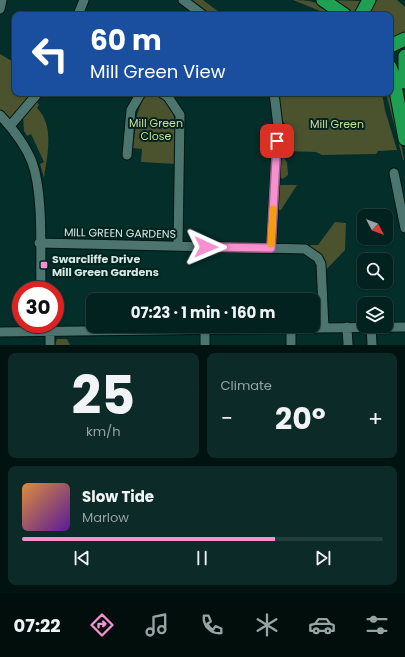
<!DOCTYPE html>
<html lang="en">
<head>
<meta charset="utf-8">
<style>
  :root { --surface:#02221f; --page:#0c2a28; --text:#f1f3f6; --muted:#96a4a4; --line:#233f3d; --accent:#f690cf }
  body { margin:0; font-family:Poppins,sans-serif; background:var(--page); color:var(--text); height:100vh; display:flex; flex-direction:column; font-size:15px; white-space:nowrap }
  * { box-sizing:border-box; margin:0 }
  p { font-size:13px; color:var(--muted) }
  .icon { flex:none; width:22px; height:22px; fill:none; stroke:currentColor; stroke-width:2; stroke-linecap:round; stroke-linejoin:round }
  .map { position:relative; height:345px; overflow:hidden }
  .panel { display:flex; flex-direction:column; gap:8px; padding:8px; background:#011311; flex:1 }
  .panel>* { flex:none }
  .guide { position:absolute; left:12px; top:12px; width:381px; height:84px; border-radius:8px; box-shadow:0 1px 3px #0004,0 0 0 1px var(--line); background:#1a4fa0; color:#fff; overflow:hidden }
  .needle { width:26px; rotate:131deg }
  .buttons { position:absolute; left:357px; top:209px; display:grid; gap:8px }
  .buttons a { display:grid; place-items:center; width:36px; height:36px; border-radius:8px; background:var(--surface); box-shadow:0 1px 3px #0004,0 0 0 1px var(--line); font-size:20px }
  .speed { position:absolute; left:12px; top:281px; display:flex; gap:8px; font-size:20px; font-weight:700; text-align:center }
  .speed>* { display:grid; place-content:center; width:52px; height:52px; border-radius:50%; background:var(--surface); box-shadow:0 1px 3px #0004,0 0 0 1px var(--line); line-height:1 }
  .speed .limit { border:6px solid #d22; background:#fff; color:#111 }
  .pin { position:absolute; display:grid; place-items:center; width:34px; height:34px; color:#fff; margin:-17px; border-radius:8px; box-shadow:0 2px 6px #0006 }
  .me { position:absolute; width:44px; margin:-22px; rotate:91deg; stroke-linejoin:round; filter:drop-shadow(0 0 3px #0008) }
  .turn { display:flex; align-items:center; gap:14px; height:84px; padding:0 12px; font-size:18px }
  .turn .icon { width:52px; height:52px; stroke-width:2.5 }
  .turn b { display:block; font-size:28px; line-height:34px }
  .big { font-size:30px; font-weight:700; line-height:1.1 }
  .panel .widget { flex:1; display:flex; flex-direction:column; justify-content:center; gap:6px; min-width:0; padding:0 14px; border-radius:8px; background:var(--page) }
  .panel .dial { align-items:center; gap:0 }
  .dial b { font-size:52px; line-height:1 }
  .song { display:flex; align-items:center; gap:12px }
  .cover { width:48px; height:48px; border-radius:6px; background:linear-gradient(135deg,hsl(30 70% 55%),hsl(270 70% 35%)) }
  .played { height:4px; border-radius:2px; background:linear-gradient(90deg,var(--accent) 70%,var(--line) 70%) }
  .keys { display:flex; justify-content:space-around; direction:ltr }
  .heat { display:flex; justify-content:space-between; align-items:center; font-size:22px; direction:ltr }
  .panel .tiles { flex:1; display:grid; gap:8px; grid-template-columns:1fr 1fr }
  .widget:last-child { grid-column:span 2 }
  .trip { position:absolute; left:86px; top:293px; width:234px; height:40px; border-radius:8px; background:var(--surface); box-shadow:0 1px 3px #0004,0 0 0 1px var(--line); font-weight:700; line-height:40px; text-align:center }
  .tabs { display:flex; height:64px; justify-content:space-around; align-items:center; background:#010e0c; color:var(--muted) }
  .tabs .icon { width:28px; height:28px }
  .tabs .current { color:var(--accent) }
  .tabs b { font-size:18px; color:var(--text) }
  .map>svg:first-child { display:block }
  .green { fill:#4a522e }
  .lines { fill:none; stroke-linecap:round; stroke-linejoin:round }
  .minor-casing { stroke:#001511; stroke-width:11 }
  .highway-casing { stroke:#001511; stroke-width:15 }
  .minor { stroke:#4d756f; stroke-width:9 }
  .highway { stroke:#1e9f52; stroke-width:13 }
  .route-casing { stroke:#a05e87; stroke-width:10 }
  .route { stroke:#f690cf; stroke-width:7 }
  .slow { stroke:#f59e0b; stroke-width:7 }
  .poi-dot { fill:#f690cf; stroke:#04231f; stroke-width:1.5 }
  .labels { text-anchor:middle; dominant-baseline:central; stroke-width:4; stroke-linejoin:round; paint-order:stroke }
  .park-label { font-size:11px; fill:#cede98; stroke:#04231f }
  .street-label { font-size:11px; fill:#d5eae6; stroke:#04231f }
  .poi-label { font-size:11px; font-weight:bold; fill:#d5eae6; stroke:#04231f; text-anchor:start }
</style>
</head>
<body>
<div class="map">
<svg width="405" height="345" viewBox="0 0 405 345">
  <rect width="100%" height="100%" fill="#032e29"/>
  <!-- green -->
  <path class="green" d="M 187,0 L 203,0 L 223,15 L 207,15 Z
    M 293,0 C 314,0 319,3 336,15 L 330,15 Z
    M 330,0 L 361,1 L 354,15 L 348,15 Z
    M 377,0 L 397,0 L 405,7 L 405,33 L 390,42 L 390,15 L 365,15 Z
    M 0,54 L 15,63 L 15,93 L 38,93 L 10,126 L 0,115 Z
    M 390,79 L 404,160 L 403,160 L 386,93 L 390,93 Z
    M 151,93 C 182,98 176,142 176,164 L 141,162 L 142,149 L 133,148 L 137,115 L 143,97 Z
    M 277,93 L 382,93 L 385,110 L 397,150 L 378,151 L 376,154 L 322,155 L 316,152 L 280,151 L 281,132 L 286,128 L 286,125 L 282,120 Z
    M 37,102 L 39,105 L 37,108 C 55,126 47,156 44,178 L 40,164 L 44,162 L 31,134 L 27,136 L 24,131 L 23,117 Z
    M 284,158 L 287,162 L 288,175 L 283,179 L 279,176 L 280,160 Z
    M 278,185 L 297,185 L 281,210 L 275,210 Z
    M 335,222 L 346,223 L 345,250 L 322,274 L 321,264 L 305,249 L 311,245 L 318,245 Z
    M 57,339 L 67,339 L 70,345 L 55,345 Z"/>
  <g class="lines">
    <defs>
      <path id="minor" d="M 183,0 L 203,15
        M 0,9 L 2,0
        M 78,15 L 84,0
        M 162,93 L 168,97 L 180,115 L 178,246
        M 0,115 C 13,129 25,144 32,162 C 44,195 40,254 41,290
        M 10,126 L 38,93
        M 127,155 L 131,110 L 141,93
        M 394,173 L 405,228
        M 39,243 L 305,249 L 318,258 L 321,264 L 324,328
        M 271,248 L 278,126 L 274,93
        M 371,326 L 372,345
        M 347,327 L 348,345
        M 291,329 L 291,345
        M 205,330 L 205,345
        M 50,331 L 50,345
        M 0,332 L 405,327"/>
      <path id="highway" d="M 323,0 L 345,15
        M 361,15 L 369,0
        M 390,46 L 405,39
        M 405,56 L 405,82
        M 390,67 L 393,75 L 405,139"/>
    </defs>
    <!-- minor casing -->
    <use href="#minor" class="minor-casing"/>
    <!-- highway casing -->
    <use href="#highway" class="highway-casing"/>
    <!-- minor -->
    <use href="#minor" class="minor"/>
    <!-- highway -->
    <use href="#highway" class="highway"/>
  </g>
  <g class="lines">
    <defs>
      <path id="route" d="M 206,247 L 271,248 L 277,141"/>
    </defs>
    <!-- route casing -->
    <use href="#route" class="route-casing"/>
    <!-- route -->
    <use href="#route" class="route"/>
    <!-- slow -->
    <path class="slow" d="M 271,244 L 273,209"/>
  </g>
  <!-- markers -->
  <rect class="poi-dot" x="40" y="261" width="8" height="8" rx="2"/>
  <g class="labels">
    <!-- park labels -->
    <g class="park-label">
      <text x="156" y="123">Mill Green<tspan x="156" dy="13">Close</tspan></text>
      <text x="337" y="124">Mill Green</text>
    </g>
    <!-- street labels -->
    <g class="street-label">
      <text transform="translate(120 233) rotate(1)">MILL GREEN GARDENS</text>
    </g>
    <!-- poi labels -->
    <g class="poi-label">
      <text x="52" y="259">Swarcliffe Drive<tspan x="52" dy="13">Mill Green Gardens</tspan></text>
    </g>
  </g>
</svg>
<div class="buttons">
<a><svg class="needle" viewBox="-14 -14 28 28"><path d="M0-13l5 13h-10z" fill="#e53935"/><path d="M0 13l5-13h-10z" fill="#96a4a4"/></svg></a>
<a><svg class="icon" aria-label="search" viewBox="0 0 24 24"><circle cx="10" cy="10" r="6"/><path d="M15 15l6 6"/></svg></a>
<a><svg class="icon" aria-label="layers" viewBox="0 0 24 24"><path d="M12 4l9 5-9 5-9-5zM3 14l9 5 9-5"/></svg></a>
</div>
<div class="speed"><div class="limit">30</div></div>
<div class="pin" style="left:277px;top:141px;background:#d93025"><svg class="icon" aria-label="arrive" viewBox="0 0 24 24"><path d="M6 21V4h12l-3 4 3 4H6"/></svg></div>
<svg class="me" style="left:206px;top:247px" viewBox="-20 -20 40 40"><path d="M0-17L14 15 0 8-14 15z" fill="#f690cf" stroke="#fff" stroke-width="4"/></svg>
<div class="trip">07:23 · 1 min · 160 m</div>
<div class="guide">
<div class="turn"><svg class="icon" aria-label="left" viewBox="0 0 24 24"><path d="M17 20v-9H6M10 6l-5 5 5 5"/></svg><div><b>60 m</b>Mill Green View</div></div>
</div>
</div>
<section class="panel">
<div class="tiles">
<div class="widget dial"><b>25</b><p>km/h</p></div>
<div class="widget"><p>Climate</p>
<div class="heat"><a>−</a><b class="big">20°</b><a>+</a></div>
</div>
<div class="widget">
<div class="song"><i class="cover"></i><div><b>Slow Tide</b><p>Marlow</p></div></div>
<div class="played"></div>
<div class="keys"><svg class="icon" aria-label="previous" viewBox="0 0 24 24"><path d="M18 5L8 12l10 7zM5 5v14"/></svg><svg class="icon" aria-label="pause" viewBox="0 0 24 24"><path d="M8 5v14M16 5v14"/></svg><svg class="icon" aria-label="next" viewBox="0 0 24 24"><path d="M6 5l10 7-10 7zM19 5v14"/></svg></div>
</div>
</div>
</section>
<nav class="tabs">
<b>07:22</b>
<svg class="icon current" aria-label="directions" viewBox="0 0 24 24"><path d="M12 3l9 9-9 9-9-9zM9 14v-3h6M13 9l2 2-2 2"/></svg>
<svg class="icon" aria-label="music" viewBox="0 0 24 24"><path d="M9 18V5l10-2v13"/><circle cx="6" cy="18" r="3"/><circle cx="16" cy="16" r="3"/></svg>
<svg class="icon" aria-label="phone" viewBox="0 0 24 24"><path d="M5 4h4l2 5-3 2q2 4 5 5l2-3 5 2v4C11 20 4 13 5 4z"/></svg>
<svg class="icon" aria-label="climate" viewBox="0 0 24 24"><path d="M12 3v18M4 7l16 10M4 17L20 7"/></svg>
<svg class="icon" aria-label="car" viewBox="0 0 24 24"><path d="M5 17H2v-5l4-1 3-4h7l3 4 3 1v5h-3M9 17h6M6 11h13"/><circle cx="7" cy="17" r="2"/><circle cx="17" cy="17" r="2"/></svg>
<svg class="icon" aria-label="filters" viewBox="0 0 24 24"><path d="M4 7h16M4 17h16"/><circle cx="9" cy="7" r="2"/><circle cx="15" cy="17" r="2"/></svg>
</nav>
</body>
</html>
